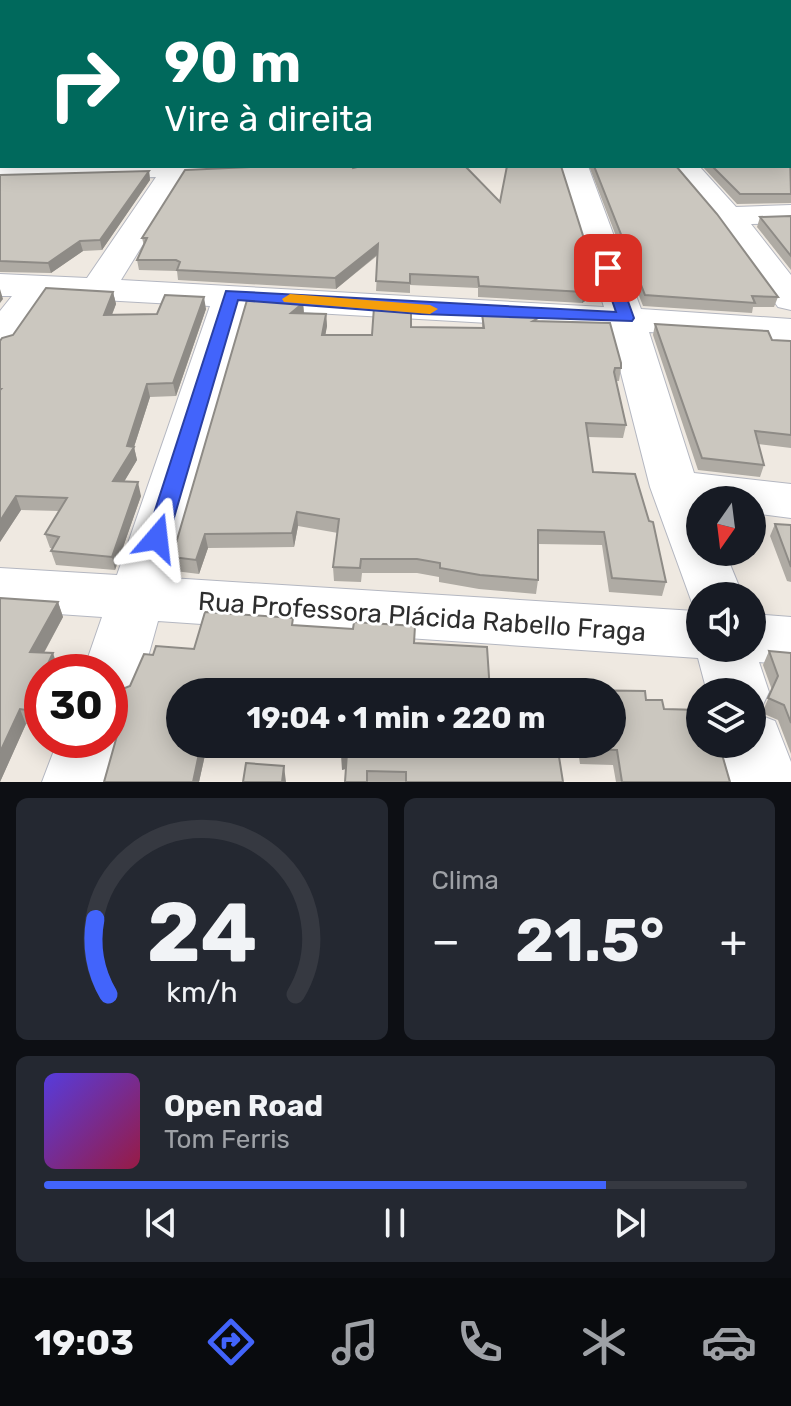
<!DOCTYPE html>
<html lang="pt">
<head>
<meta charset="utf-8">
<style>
  :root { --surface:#171b24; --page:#242831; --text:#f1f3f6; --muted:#9ea1a6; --line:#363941; --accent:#4264fb }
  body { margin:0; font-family:Rubik,sans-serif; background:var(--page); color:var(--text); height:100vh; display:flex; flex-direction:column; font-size:30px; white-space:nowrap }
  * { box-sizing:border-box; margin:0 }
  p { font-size:26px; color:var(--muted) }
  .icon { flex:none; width:44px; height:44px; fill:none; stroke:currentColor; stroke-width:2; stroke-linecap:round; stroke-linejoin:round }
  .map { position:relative; height:782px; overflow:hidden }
  .details { display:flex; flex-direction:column; gap:16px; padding:16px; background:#0d0f14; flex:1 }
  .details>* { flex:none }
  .top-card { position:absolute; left:0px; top:0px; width:792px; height:168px; box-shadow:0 4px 20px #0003; background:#00695c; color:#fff; overflow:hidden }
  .needle { width:52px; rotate:194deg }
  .fabs { position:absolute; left:686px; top:486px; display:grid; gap:16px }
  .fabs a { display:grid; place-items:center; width:80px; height:80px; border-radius:50%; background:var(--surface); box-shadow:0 4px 20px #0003; font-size:40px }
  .speed { position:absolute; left:24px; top:654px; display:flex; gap:16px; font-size:40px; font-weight:700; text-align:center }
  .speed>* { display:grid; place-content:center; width:104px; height:104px; border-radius:50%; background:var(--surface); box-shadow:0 4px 20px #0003; line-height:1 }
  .speed .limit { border:12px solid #d22; background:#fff; color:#111 }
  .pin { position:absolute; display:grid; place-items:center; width:68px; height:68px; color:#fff; margin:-34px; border-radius:16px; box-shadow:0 4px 12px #0006 }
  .me { position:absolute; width:88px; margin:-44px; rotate:17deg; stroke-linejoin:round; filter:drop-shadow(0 0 6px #0008) }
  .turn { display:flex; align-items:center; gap:28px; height:168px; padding:0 32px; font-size:36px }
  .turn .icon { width:104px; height:104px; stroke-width:2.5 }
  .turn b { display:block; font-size:56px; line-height:68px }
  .big { font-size:60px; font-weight:700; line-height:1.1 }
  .details .tile { flex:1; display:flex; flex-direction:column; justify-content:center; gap:12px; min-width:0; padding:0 28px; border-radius:12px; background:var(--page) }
  .details .dial { align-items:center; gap:0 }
  .dial svg { height:208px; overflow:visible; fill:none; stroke:var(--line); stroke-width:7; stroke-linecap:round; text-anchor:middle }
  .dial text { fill:var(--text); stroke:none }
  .song { display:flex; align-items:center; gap:24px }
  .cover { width:96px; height:96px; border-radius:12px; background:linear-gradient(135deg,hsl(250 70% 55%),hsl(340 70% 35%)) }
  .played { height:8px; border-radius:4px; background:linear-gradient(90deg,var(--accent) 80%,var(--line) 80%) }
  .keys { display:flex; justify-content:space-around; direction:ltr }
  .heat { display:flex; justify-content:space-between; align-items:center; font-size:44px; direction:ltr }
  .details .tiles { flex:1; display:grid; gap:16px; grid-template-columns:1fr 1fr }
  .tile:last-child { grid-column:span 2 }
  .trip { position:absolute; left:166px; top:678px; width:460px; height:80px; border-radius:40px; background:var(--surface); box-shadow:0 4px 20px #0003; font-weight:700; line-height:80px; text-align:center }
  .menu { display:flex; height:128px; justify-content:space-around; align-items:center; background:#090b0e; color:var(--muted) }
  .menu .icon { width:56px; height:56px }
  .menu .active { color:var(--accent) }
  .menu b { font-size:36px; color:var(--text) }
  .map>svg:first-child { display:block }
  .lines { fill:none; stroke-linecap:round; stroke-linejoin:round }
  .minor-casing { stroke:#b4b7c1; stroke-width:2 }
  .minor { fill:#fff; fill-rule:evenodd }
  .wall { fill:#afaba4 }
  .shaded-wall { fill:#8e8b86 }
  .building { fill:#cbc7bf; stroke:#8e8b86; stroke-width:2 }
  .route { fill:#4264fb; stroke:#2b41a3; stroke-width:2 }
  .slow { fill:#f59e0b }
  .labels { text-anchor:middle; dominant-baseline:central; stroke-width:6; stroke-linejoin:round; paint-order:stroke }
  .near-street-label { font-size:26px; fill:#2e2e2e; stroke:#fff }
</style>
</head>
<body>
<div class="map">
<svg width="791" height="782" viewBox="0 0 791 782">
  <rect width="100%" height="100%" fill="#efe9e1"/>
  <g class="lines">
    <defs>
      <path id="minor" d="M 790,70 L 791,70 L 791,82 L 790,82 Z
        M 0,89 L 2,90 L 2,104 L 0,103 Z
        M 790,140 L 791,140 L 791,157 L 790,157 Z
        M 0,165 L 265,166 L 261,172 L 251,174 L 185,176 L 121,280 L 604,307 L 560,166 L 588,166 L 641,309 L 791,319 L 791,341 L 649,332 L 694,473 L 791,484 L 791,518 L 752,513 L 752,500 L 700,500 L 700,552 L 725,552 L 743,596 L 700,596 L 700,648 L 752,648 L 752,614 L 791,617 L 791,665 L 759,662 L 769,692 L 760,711 L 754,713 L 775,721 L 791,762 L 791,782 L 730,782 L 720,744 L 752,744 L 752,692 L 707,692 L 698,658 L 158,621 L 141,682 L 132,700 L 110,708 L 110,672 L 83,672 L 102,617 L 0,610 L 0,568 L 117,575 L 210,306 L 48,297 L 14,345 L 0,349 L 0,311 L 12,296 L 0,296 L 0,274 L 87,278 L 156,177 L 0,181 ZM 246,309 L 610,330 L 650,487 L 695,611 L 170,578 Z
        M 670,166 L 699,166 L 736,207 L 791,205 L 791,223 L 751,224 L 791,275 L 791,310 L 778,307 L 717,222 Z
        M 110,718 L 122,740 L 110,782 L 42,782 L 58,740 L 110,740 Z"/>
    </defs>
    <!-- minor casing -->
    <use href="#minor" class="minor-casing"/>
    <!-- minor -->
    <use href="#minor" class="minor"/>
  </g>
  <!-- wall -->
  <path class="wall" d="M 3,0 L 628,0 L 630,2 L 3,2 Z
    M 791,157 L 791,203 L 737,204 L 702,166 L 790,166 Z
    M 589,166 L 676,166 L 778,297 L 774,307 L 753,307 L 752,313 L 643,306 Z
    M 397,167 L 500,202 L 506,172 L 598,283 L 597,294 L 582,303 L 478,297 L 478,288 L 410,285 L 410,293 L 376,291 L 378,255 L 336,289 L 178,280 L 177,271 L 139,270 L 137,260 L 144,246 L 142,238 L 353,168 Z
    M 149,171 L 150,180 L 102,250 L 83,251 L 51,273 L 0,272 L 0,175 Z
    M 791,216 L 791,270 L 757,227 L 760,217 Z
    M 113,292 L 116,304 L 112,315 L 157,314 L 206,309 L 176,396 L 150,397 L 134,447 L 137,460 L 124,482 L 141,496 L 115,570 L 56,565 L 51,551 L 53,548 L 50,548 L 45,534 L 59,511 L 21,510 L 0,542 L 0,341 Z
    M 303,303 L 304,313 L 326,314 L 327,326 L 325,335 L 372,335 L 411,327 L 482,328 L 482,314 L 540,321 L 621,368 L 619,381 L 616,381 L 626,425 L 623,438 L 588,437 L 593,472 L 666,582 L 662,596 L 609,592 L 602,545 L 538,544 L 538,580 L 536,594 L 479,589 L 439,582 L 439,577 L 417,573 L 362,573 L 361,582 L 334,581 L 333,567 L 338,533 L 298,526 L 294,547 L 208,548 L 199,574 L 175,571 L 172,557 Z
    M 655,324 L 772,340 L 791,341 L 791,448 L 758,444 L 764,465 L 760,477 L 698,470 L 653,335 Z
    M 775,524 L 791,525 L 791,582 L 787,581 L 770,536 Z
    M 752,525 L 759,544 L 757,551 L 752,551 Z
    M 0,598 L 58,602 L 63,617 L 44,653 L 58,668 L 42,672 L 42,704 L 32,725 L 26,724 L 0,782 Z
    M 293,625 L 353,629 L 415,626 L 180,692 L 180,744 L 231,744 L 228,756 L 205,755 L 199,782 L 104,782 L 119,731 L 110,717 L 110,694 L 130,686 L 153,655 L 194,649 Z
    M 769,651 L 791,653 L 791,754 L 778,720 L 762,713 L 772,690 L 763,665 Z
    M 574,690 L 645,691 L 646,700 L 662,700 L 664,709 L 700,710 L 700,744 L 719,744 L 730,782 L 616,782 L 613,765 L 580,764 L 577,744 L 612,744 L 612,692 L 574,692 Z
    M 342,744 L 563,782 L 345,782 L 346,769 L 342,770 Z"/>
  <!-- shaded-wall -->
  <path class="shaded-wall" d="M 149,171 L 150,180 L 102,250 L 100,240 Z
    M 80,241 L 83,251 L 51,273 L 48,263 Z
    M 378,244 L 378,254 L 336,289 L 335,278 Z
    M 598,283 L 597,294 L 582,303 L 584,292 Z
    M 0,289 L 3,299 L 0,303 Z
    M 113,292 L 116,304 L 107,327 L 104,315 Z
    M 204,297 L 206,309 L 176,396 L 173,383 Z
    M 303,303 L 304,315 L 291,313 Z
    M 326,314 L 327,326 L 323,348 L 322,335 Z
    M 147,384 L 150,397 L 134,447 L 137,460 L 116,495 L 113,481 L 127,446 Z
    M 138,482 L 141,496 L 115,570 L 112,557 Z
    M 16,496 L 21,510 L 0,542 L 0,521 Z
    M 297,512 L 298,526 L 294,547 L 292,533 Z
    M 205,534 L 208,548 L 199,574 L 196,560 Z
    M 58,602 L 63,617 L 36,667 L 30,652 Z
    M 53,653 L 58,668 L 57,672 L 44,672 Z
    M 42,676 L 42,704 L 32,725 L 26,710 Z
    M 20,709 L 26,724 L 0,782 L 0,752 Z
    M 201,744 L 202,744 L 205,755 L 199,782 L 193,782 Z
    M 226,744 L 231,744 L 228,756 Z
    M 347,753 L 348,768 L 342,770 L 341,755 Z
    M 284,766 L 286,782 L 282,782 Z"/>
  <!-- building -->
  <path class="building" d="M 3,0 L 342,0 L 340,2 L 3,2 Z
    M 431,0 L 628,0 L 630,2 L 430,2 Z
    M 0,5 L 2,6 L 2,52 L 0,43 Z
    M 2,59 L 2,81 L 0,79 L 0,60 Z
    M 2,97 L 2,108 L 0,109 L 0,99 Z
    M 790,156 L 791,194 L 740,194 L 712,166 L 790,166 Z
    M 272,166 L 352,166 L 353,168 L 361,166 L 396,166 L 397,167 L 408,166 L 465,166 L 500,202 L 507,166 L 561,166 L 598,283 L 584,292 L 479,286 L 478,277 L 410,274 L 410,283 L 376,281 L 378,244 L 335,278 L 177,270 L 180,262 L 176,260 L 137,260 L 147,238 L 142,238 L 185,170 Z
    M 594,166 L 676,166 L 717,214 L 778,297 L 752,296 L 755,303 L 645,295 Z
    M 149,171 L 100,240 L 80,241 L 48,263 L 0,261 L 0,175 Z
    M 791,216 L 791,256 L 760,217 Z
    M 46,288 L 113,292 L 104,315 L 157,314 L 165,295 L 204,297 L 173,383 L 147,384 L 127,446 L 134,447 L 113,481 L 138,482 L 112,557 L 51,551 L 59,537 L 45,534 L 67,498 L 16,496 L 0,521 L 0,390 L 1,389 L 0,389 L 0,341 L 2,338 L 13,335 Z
    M 247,300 L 303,303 L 291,313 L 326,314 L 322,335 L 372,335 L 374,307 L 411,309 L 411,327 L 484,328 L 482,314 L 540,317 L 533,321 L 610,323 L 621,363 L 621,368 L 615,368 L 614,372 L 626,425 L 586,423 L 593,472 L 635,474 L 649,521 L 653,522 L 666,582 L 612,578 L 604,532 L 538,530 L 538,580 L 480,575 L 440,568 L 440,563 L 417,559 L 361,559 L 360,568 L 333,567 L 339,519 L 297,512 L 292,533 L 205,534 L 196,560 L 172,557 Z
    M 655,324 L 768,331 L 772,340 L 791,341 L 791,435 L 755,431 L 764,465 L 702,458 Z
    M 713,496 L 740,496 L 742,500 L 714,500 Z
    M 775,524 L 791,525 L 791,567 Z
    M 752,525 L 759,544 L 752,544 Z
    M 0,598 L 58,602 L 30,652 L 53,653 L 44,672 L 42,672 L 42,676 L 26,710 L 20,709 L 0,752 Z
    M 205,612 L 293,618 L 292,625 L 353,629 L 354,622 L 415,626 L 414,643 L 487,647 L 490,692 L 180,692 L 180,744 L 201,744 L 193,782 L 104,782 L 120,725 L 110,709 L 110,694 L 130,686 L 144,654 L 153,655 L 156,646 L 194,649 Z
    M 769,651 L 791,653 L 791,723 L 784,705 L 768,698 L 778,676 Z
    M 574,690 L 645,691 L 646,700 L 662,700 L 664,709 L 700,710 L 700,744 L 719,744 L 730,782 L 622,782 L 617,750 L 583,749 L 582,744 L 612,744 L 612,692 L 575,692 Z
    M 342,744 L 557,744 L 563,782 L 406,782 L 406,772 L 367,771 L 367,782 L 345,782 L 347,753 L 341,755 Z
    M 246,763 L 284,766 L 282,782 L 243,782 Z"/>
  <!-- route -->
  <path class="route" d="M 608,264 L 616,268 L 634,318 L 632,321 L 421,314 L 238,300 L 168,538 L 165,543 L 149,543 L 146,538 L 226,291 L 616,312 L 601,268 Z"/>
  <!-- slow -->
  <path class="slow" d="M 290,294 L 430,305 L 438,309 L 430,314 L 284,302 L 282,299 Z"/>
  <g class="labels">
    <!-- near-street labels -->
    <g class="near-street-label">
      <text transform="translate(422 617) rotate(4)">Rua Professora Plácida Rabello Fraga</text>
    </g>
  </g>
</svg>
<div class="fabs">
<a><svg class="needle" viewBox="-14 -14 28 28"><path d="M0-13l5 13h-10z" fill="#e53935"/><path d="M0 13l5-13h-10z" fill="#9ea1a6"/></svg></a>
<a><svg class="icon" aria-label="sound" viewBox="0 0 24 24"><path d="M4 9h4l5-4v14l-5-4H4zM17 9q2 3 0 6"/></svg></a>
<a><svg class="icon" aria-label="layers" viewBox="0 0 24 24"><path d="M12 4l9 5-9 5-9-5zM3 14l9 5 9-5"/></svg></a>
</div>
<div class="speed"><div class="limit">30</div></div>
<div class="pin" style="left:608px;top:268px;background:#d93025"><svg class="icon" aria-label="arrive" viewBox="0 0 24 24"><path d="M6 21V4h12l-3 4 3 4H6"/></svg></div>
<svg class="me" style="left:157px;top:538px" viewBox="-20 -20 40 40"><path d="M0-17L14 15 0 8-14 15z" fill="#4264fb" stroke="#fff" stroke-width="4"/></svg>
<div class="trip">19:04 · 1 min · 220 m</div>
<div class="top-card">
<div class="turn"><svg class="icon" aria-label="right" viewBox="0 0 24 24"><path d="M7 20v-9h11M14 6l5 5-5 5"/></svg><div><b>90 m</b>Vire à direita</div></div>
</div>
</div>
<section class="details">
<div class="tiles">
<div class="tile dial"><svg viewBox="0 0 100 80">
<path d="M14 69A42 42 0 1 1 86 69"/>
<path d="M14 69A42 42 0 0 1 9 40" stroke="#4264fb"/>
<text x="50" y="56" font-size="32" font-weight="700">24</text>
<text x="50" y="72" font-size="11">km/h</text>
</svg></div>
<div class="tile"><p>Clima</p>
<div class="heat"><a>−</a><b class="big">21.5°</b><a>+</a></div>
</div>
<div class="tile">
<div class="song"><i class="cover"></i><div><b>Open Road</b><p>Tom Ferris</p></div></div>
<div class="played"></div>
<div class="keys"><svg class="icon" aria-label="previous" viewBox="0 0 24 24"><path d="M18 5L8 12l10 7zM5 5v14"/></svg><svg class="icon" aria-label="pause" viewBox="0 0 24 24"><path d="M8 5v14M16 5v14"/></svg><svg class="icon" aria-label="next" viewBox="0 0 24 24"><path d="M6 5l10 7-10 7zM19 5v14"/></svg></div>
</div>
</div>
</section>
<nav class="menu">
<b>19:03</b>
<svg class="icon active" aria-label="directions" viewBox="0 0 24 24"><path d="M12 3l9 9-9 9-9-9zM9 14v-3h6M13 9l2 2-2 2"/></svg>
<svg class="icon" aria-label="music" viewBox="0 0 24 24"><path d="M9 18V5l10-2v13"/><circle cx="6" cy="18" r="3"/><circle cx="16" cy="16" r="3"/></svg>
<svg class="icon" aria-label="phone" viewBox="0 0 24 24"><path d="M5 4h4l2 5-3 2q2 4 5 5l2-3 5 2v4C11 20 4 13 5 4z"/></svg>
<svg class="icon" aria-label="climate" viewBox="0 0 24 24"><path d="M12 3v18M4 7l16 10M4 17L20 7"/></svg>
<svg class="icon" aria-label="car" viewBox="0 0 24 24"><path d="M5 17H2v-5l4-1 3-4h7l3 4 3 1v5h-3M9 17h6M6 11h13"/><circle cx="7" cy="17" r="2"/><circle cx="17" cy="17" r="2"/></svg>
</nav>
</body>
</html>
